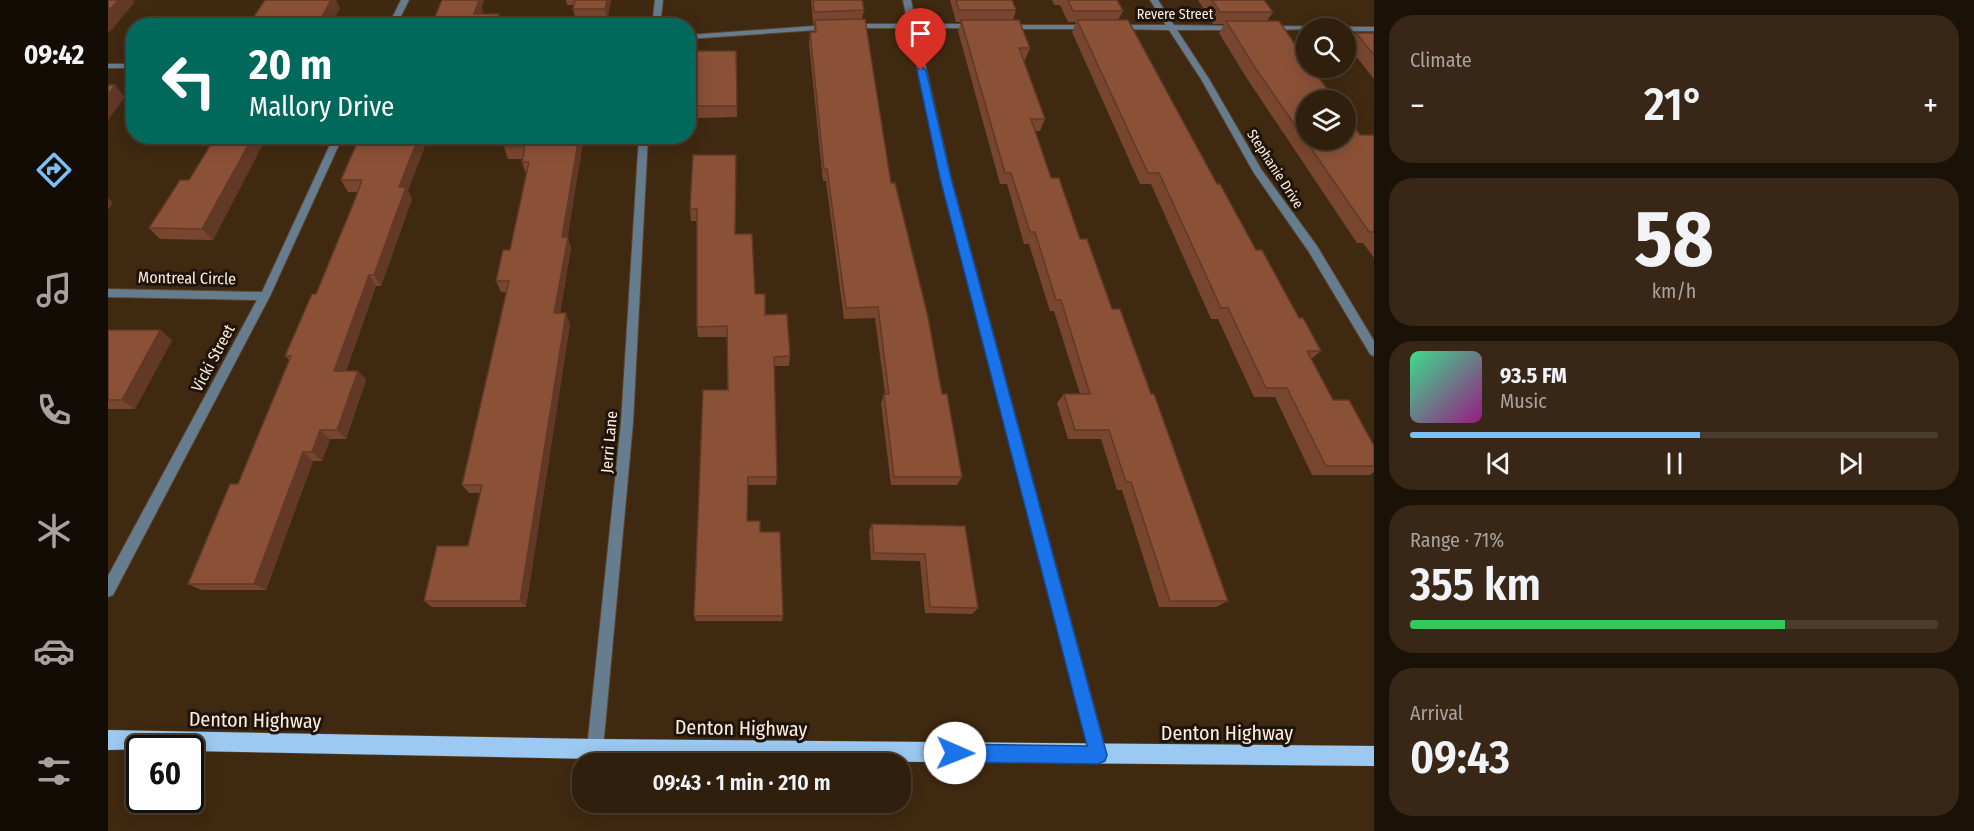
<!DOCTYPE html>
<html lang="en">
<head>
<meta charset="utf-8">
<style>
  :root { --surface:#301f0d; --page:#382716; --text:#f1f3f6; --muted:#a8a29d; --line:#4b3d2e; --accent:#7abff8 }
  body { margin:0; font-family:"Fira Sans Condensed",sans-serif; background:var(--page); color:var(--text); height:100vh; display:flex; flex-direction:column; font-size:22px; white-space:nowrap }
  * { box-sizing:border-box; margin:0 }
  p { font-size:20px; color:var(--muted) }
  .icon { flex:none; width:33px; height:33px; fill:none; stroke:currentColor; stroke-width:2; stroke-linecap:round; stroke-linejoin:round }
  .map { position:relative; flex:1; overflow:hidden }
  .panel { display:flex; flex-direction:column; gap:15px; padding:15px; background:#1a1107; width:600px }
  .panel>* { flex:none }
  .guide { position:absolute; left:18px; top:18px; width:570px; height:126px; border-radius:24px; box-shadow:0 3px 15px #0003,0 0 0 2px var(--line); background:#00695c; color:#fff; overflow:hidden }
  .buttons { position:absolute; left:1188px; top:18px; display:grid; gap:12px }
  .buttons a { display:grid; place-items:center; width:60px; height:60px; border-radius:50%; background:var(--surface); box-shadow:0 3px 15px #0003,0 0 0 2px var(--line); font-size:30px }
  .speed { position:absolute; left:18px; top:735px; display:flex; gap:12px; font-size:30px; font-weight:700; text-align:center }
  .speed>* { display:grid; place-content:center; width:78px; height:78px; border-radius:50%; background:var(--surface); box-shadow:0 3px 15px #0003,0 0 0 2px var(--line); line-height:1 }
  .speed .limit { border:3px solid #111; border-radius:9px; background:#fff; color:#111 }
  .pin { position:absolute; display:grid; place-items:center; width:51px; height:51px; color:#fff; margin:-62px -26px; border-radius:50% 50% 50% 0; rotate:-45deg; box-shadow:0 0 6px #0007 }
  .pin .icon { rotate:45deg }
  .me { position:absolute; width:66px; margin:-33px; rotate:91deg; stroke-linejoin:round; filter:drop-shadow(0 0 4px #0008) }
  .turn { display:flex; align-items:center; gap:21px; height:126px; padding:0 24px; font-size:27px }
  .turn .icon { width:78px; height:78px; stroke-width:2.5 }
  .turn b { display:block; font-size:42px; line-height:51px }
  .big { font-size:45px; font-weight:600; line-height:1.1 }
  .panel .widget { flex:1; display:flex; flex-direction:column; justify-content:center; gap:9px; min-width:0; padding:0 21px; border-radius:24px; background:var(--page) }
  .panel .dial { align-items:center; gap:0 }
  .dial b { font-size:78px; line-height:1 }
  .song { display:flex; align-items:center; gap:18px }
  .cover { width:72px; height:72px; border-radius:9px; background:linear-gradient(135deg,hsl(150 70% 55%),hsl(310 70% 35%)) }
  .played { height:6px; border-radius:3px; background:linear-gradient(90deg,var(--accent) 55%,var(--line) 55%) }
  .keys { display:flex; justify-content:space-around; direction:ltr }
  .heat { display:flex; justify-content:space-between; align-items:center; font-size:33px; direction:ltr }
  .charge { height:9px; border-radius:4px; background:linear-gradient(90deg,#34c759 71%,var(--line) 0) }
  .trip { position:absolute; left:464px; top:753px; width:339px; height:60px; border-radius:24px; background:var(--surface); box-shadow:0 3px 15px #0003,0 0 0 2px var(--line); font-weight:600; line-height:60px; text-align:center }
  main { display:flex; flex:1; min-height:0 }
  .dock { display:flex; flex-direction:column; width:108px; justify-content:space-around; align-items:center; background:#130c05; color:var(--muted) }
  .dock .icon { width:42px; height:42px }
  .dock .active { color:var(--accent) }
  .dock b { font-size:27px; color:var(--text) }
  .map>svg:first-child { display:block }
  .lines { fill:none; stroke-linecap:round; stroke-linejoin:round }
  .minor-casing { stroke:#5b452e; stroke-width:2 }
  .primary-casing { stroke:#5b452e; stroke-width:1 }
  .minor { fill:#667c8f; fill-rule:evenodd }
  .primary { fill:#9cc9f1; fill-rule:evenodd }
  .wall { fill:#78462f }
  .shaded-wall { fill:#613926 }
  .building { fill:#8b5137; stroke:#613926; stroke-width:1.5 }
  .route { fill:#1a73e8; stroke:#114b97; stroke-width:1.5 }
  .labels { text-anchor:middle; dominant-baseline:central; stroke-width:6; stroke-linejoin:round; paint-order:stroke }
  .far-street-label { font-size:14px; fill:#feeee0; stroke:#1f140a }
  .street-label { font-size:16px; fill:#feeee0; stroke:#1f140a }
  .near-street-label { font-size:20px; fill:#feeee0; stroke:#1f140a }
</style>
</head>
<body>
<main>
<nav class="dock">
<b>09:42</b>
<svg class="icon active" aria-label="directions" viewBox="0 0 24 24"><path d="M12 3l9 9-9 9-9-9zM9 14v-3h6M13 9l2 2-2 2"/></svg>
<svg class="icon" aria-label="music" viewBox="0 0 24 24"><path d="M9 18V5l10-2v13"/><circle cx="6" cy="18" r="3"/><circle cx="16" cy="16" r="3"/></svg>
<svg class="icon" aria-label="phone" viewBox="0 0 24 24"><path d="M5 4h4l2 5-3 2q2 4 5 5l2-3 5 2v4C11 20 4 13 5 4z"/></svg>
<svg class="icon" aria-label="climate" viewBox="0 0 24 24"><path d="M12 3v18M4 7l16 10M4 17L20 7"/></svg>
<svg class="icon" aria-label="car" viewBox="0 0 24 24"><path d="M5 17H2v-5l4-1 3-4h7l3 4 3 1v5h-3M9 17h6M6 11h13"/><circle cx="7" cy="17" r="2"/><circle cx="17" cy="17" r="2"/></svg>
<svg class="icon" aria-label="filters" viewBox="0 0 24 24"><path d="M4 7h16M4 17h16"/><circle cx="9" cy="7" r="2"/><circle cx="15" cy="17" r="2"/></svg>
</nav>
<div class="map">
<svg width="1266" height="831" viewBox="0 0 1266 831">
  <rect width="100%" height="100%" fill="#402911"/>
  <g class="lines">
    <defs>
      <path id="minor" d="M 293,0 L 301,0 L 288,26 L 280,26 Z
        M 547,0 L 555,0 L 552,26 L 544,26 Z
        M 795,0 L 803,0 L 808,24 L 867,24 L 871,26 L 867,28 L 809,28 L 843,178 L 999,755 L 997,761 L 991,763 L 985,761 L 983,755 L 833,178 L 801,28 L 743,28 L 739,26 L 743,24 L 800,24 Z
        M 1042,0 L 1050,0 L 1066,25 L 1128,26 L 1132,28 L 1128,30 L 1069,30 L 1101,79 L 1153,169 L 1209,246 L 1266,341 L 1266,356 L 1262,354 L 1201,252 L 1146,173 L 1093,79 L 1061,30 L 1007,29 L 1003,27 L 1007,25 L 1058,25 Z
        M 720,25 L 723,25 L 723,29 L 580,39 L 580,35 Z
        M 896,25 L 981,25 L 985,27 L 981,29 L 899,29 L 895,27 Z
        M 1157,26 L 1266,27 L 1266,31 L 1238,31 L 1238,28 L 1160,30 L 1156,28 Z
        M 0,64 L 26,64 L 26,68 L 0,68 Z
        M 226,136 L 235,136 L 162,296 L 5,595 L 0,597 L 0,576 L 149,300 L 0,297 L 0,289 L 154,292 Z
        M 531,136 L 540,136 L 525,423 L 495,749 L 492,754 L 487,757 L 482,754 L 479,749 L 513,423 Z"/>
      <path id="primary" d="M 0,730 L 487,739 L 1266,746 L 1266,766 L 487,759 L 82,751 L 82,748 L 0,750 Z"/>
    </defs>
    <!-- minor casing -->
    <use href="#minor" class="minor-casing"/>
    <!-- primary casing -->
    <use href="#primary" class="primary-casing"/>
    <!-- minor -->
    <use href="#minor" class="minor"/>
    <!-- primary -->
    <use href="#primary" class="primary"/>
  </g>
  <!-- wall -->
  <path class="wall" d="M 458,0 L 503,0 L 499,21 L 468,21 L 465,9 L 466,5 L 459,5 Z
    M 703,0 L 754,0 L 756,10 L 754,19 L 783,183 L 854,477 L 849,485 L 783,485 L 773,403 L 776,394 L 777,394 L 767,318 L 736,319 L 718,181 L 715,181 L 701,44 L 702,32 L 706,32 L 706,23 L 705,23 Z
    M 842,0 L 904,0 L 908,10 L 905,20 L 922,48 L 917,60 L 916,60 L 937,119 L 932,131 L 927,131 L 943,178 L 972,239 L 1004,309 L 1120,601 L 1108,607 L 1051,607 L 1014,490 L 1009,490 L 993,439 L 960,439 L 949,403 L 956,394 L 972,394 L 946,311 L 942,311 L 921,244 L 916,244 L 899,184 L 892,184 L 850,31 L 853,22 L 848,22 Z
    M 944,0 L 1009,0 L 1015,11 L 1010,20 L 1148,250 L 1191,318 L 1213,351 L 1203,359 L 1225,400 L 1266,446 L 1266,472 L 1262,475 L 1204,475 L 1167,397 L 1146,397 L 1110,319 L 1103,319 L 1043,184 L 1032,184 L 964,32 L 968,22 L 960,22 L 952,5 L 946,5 Z
    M 1090,0 L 1156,0 L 1165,12 L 1159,21 L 1252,135 L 1266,137 L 1266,258 L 1255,243 L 1249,243 L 1138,77 L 1111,33 L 1116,24 L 1105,24 Z
    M 232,8 L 222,26 L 141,26 L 141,24 Z
    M 1248,33 L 1266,33 L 1266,79 L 1239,45 Z
    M 628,51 L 629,117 L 588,118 L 587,106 Z
    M 108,136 L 159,136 L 105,240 L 52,239 L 41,228 L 81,180 Z
    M 252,136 L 300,191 L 304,199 L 273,286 L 268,286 L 238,371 L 250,371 L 258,380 L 238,439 L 222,439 L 214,461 L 205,461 L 158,590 L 94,590 L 80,584 L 130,484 L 182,361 L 177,356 L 208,294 L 250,192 L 240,192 L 233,180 Z
    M 399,136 L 476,136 L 459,237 L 463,248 L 452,313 L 462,324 L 418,607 L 324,607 L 316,601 L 360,546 L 372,493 L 361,493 L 354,485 L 399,292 L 393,292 L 388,281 L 402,250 L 418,174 L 414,162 L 415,159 L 400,159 L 396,147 Z
    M 585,155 L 627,234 L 647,294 L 657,315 L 682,356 L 681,366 L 666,366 L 669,477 L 668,485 L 639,485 L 639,521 L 652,532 L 675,616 L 674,621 L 588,621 L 586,616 L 620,390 L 619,337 L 590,337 L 589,327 L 589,221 L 583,221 L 582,209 Z
    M 0,330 L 52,330 L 64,340 L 27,409 L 0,409 Z
    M 764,524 L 857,526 L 870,608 L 864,614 L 817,613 L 812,561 L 763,560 L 761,531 Z"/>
  <!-- shaded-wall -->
  <path class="shaded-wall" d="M 10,0 L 25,0 L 27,2 L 1,33 L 0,31 L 0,12 Z
    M 223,0 L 228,0 L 232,8 L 222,26 L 210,26 L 210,24 Z
    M 368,0 L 376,0 L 374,7 L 375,12 L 370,26 L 366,14 Z
    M 499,0 L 503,0 L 499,21 L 497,9 Z
    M 391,14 L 394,26 L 387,26 Z
    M 7,85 L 17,97 L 0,120 L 0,95 Z
    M 145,136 L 159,136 L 105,240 L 94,229 Z
    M 311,136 L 321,136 L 300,191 L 304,199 L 273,286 L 266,275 L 291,187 Z
    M 471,136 L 476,136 L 458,248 L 454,237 Z
    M 0,197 L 5,203 L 0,210 Z
    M 460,237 L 463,248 L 450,324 L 446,313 Z
    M 261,275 L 268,286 L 234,380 L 226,371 Z
    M 458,313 L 462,324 L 418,607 L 412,601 Z
    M 52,330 L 64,340 L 27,409 L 14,400 Z
    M 250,371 L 258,380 L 238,439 L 229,430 Z
    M 212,430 L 222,439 L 214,461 L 204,452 Z
    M 195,452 L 205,461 L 158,590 L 146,584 Z"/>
  <!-- building -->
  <path class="building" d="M 0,0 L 10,0 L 0,12 Z
    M 157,0 L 223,0 L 210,24 L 141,24 Z
    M 334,0 L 371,0 L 366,14 L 391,14 L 387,26 L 323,26 Z
    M 467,0 L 499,0 L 497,9 L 465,9 Z
    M 705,0 L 754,0 L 756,10 L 706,12 Z
    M 848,0 L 904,0 L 908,10 L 851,10 Z
    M 960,0 L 1009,0 L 1015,11 L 965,11 Z
    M 1104,0 L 1156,0 L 1165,12 L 1112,12 Z
    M 757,19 L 783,183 L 787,183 L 820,317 L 834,394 L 839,394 L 854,477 L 786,477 L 776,394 L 781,394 L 770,307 L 738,308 L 719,169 L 716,169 L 702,32 L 708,32 L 707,20 Z
    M 853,20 L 911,20 L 922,48 L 911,48 L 937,119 L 923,119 L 943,178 L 951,178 L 972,239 L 979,239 L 1004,309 L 1012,309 L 1043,394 L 1046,394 L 1120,601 L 1062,601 L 1023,482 L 1018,482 L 1001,430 L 967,430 L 956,394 L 982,394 L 953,300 L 948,300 L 927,232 L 922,232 L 903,173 L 897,173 Z
    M 969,20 L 1020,20 L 1109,184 L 1112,184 L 1148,250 L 1154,250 L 1191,318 L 1195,318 L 1213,351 L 1199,351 L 1225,400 L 1241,400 L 1266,446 L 1266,466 L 1218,466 L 1179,388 L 1158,388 L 1120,308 L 1113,308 L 1051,173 L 1040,173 Z
    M 1118,21 L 1171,21 L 1198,60 L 1198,68 L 1204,68 L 1227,100 L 1198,100 L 1198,140 L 1238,140 L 1238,115 L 1252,135 L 1265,135 L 1266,137 L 1266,232 L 1261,232 L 1146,66 Z
    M 1248,33 L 1266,33 L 1266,55 Z
    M 588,51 L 628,51 L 629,106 L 587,106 Z
    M 0,85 L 7,85 L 0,95 Z
    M 108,136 L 145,136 L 94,229 L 41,228 L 72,180 L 81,180 Z
    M 252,136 L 311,136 L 291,187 L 298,187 L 266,275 L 261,275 L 226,371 L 250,371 L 229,430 L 212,430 L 204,452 L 195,452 L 146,584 L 80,584 L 122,484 L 130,484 L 183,356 L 177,356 L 204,294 L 208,294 L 246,202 L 254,180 L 233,180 Z
    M 399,136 L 471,136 L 454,237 L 460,237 L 446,313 L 458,313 L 412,601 L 316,601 L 329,546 L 360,546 L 374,485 L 354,485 L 401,281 L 388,281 L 395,250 L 402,250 L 421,162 L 414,162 L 417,147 L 396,147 Z
    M 585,155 L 628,155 L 627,234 L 644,234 L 647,294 L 657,294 L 657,315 L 679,314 L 682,356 L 666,357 L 669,477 L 640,477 L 639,521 L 652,521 L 652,532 L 672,532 L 675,616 L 586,616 L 595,390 L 620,390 L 619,326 L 589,327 L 589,209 L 582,209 Z
    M 0,330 L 52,330 L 14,400 L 0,400 Z
    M 764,524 L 857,526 L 870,608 L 822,607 L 817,554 L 766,553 Z"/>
  <!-- route -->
  <path class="route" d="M 813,67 L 818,70 L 843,178 L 999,755 L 997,761 L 990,764 L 847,762 L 840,759 L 838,753 L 840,747 L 847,744 L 979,746 L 832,178 L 809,70 Z"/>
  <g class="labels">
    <!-- far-street labels -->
    <g class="far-street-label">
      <text x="1067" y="14">Revere Street</text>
      <text transform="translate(1167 169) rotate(57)">Stephanie Drive</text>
    </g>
    <!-- street labels -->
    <g class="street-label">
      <text transform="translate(79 278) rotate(1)">Montreal Circle</text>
      <text transform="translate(105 358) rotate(-62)">Vicki Street</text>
      <text transform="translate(501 442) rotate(-85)">Jerri Lane</text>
    </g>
    <!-- near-street labels -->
    <g class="near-street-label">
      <text transform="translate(147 720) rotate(1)">Denton Highway</text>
      <text transform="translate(633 728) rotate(1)">Denton Highway</text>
      <text x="1119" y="733">Denton Highway</text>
    </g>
  </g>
</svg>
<div class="buttons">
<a><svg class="icon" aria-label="search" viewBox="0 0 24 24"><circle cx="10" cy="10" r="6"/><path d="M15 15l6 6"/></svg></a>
<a><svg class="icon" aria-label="layers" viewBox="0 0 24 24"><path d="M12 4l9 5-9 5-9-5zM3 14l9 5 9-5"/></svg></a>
</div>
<div class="speed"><div class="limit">60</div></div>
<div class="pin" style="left:813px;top:70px;background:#d93025"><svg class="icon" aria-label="arrive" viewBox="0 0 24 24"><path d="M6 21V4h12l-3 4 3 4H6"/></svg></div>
<svg class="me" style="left:847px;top:753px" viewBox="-20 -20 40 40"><circle r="19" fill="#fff"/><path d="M0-13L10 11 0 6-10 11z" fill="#1a73e8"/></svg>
<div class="trip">09:43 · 1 min · 210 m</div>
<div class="guide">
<div class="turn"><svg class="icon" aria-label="left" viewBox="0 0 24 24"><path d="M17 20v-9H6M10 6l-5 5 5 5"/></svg><div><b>20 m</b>Mallory Drive</div></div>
</div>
</div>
<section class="panel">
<div class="widget"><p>Climate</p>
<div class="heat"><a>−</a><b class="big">21°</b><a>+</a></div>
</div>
<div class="widget dial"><b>58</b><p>km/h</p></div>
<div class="widget">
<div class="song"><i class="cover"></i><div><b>93.5 FM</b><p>Music</p></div></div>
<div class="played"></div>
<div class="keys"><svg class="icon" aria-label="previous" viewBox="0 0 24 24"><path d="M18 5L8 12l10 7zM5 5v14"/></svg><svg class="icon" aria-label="pause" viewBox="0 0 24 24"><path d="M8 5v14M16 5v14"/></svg><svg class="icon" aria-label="next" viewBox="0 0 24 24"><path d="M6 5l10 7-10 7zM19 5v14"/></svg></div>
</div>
<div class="widget"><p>Range · 71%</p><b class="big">355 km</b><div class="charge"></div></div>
<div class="widget"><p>Arrival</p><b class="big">09:43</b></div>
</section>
</main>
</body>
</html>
